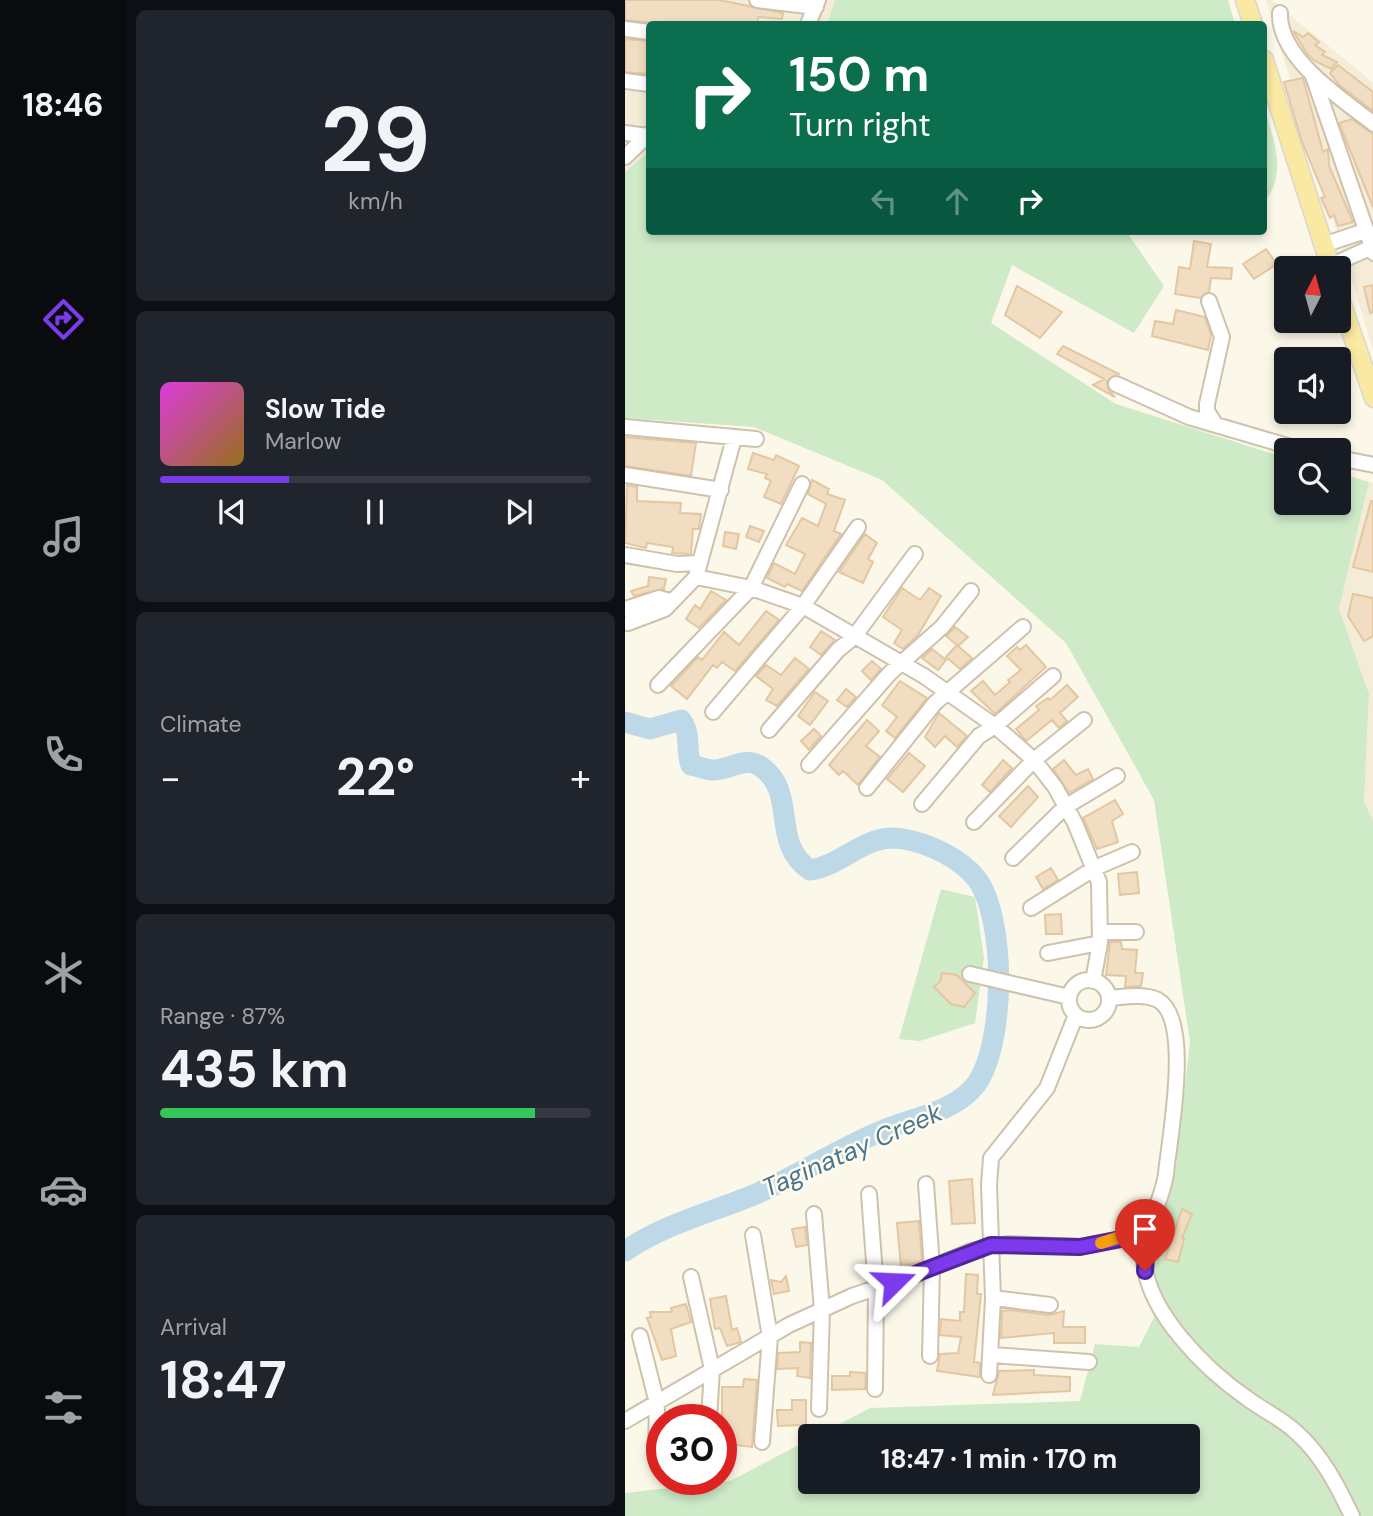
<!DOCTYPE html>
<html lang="en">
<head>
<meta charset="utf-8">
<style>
  :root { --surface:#171b24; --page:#20242c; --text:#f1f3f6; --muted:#9ea1a6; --line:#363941; --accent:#7c3aed }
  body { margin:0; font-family:"DM Sans",sans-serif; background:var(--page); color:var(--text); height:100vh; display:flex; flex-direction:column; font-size:26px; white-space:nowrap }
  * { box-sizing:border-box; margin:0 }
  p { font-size:23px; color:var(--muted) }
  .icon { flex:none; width:38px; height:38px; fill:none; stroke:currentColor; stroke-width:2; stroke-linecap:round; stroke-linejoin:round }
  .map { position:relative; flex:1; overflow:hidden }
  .side { display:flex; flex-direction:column; gap:10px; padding:10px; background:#0d0f14; width:499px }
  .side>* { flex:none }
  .hud { position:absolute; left:21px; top:21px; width:621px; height:214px; border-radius:7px; box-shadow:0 4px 10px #0003; background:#0b6e4f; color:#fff; overflow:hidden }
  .needle { width:46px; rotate:6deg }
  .buttons { position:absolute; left:649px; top:256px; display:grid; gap:14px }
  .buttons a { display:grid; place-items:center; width:77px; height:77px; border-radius:7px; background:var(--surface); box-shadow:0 4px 10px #0003; font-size:35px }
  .speed { position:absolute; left:21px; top:1404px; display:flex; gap:14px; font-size:35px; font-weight:700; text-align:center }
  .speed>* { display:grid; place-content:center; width:91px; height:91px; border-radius:50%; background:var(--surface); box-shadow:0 4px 10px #0003; line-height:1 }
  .speed .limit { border:10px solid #d22; background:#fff; color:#111 }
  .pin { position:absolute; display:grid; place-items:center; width:60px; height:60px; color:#fff; margin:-72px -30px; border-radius:50% 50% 50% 0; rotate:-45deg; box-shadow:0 0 7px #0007 }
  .pin .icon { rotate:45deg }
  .me { position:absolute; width:77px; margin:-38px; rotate:69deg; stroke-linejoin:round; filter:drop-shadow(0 0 5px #0008) }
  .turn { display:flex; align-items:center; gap:24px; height:147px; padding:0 28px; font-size:32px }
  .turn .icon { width:91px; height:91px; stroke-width:2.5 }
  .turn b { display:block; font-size:49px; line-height:60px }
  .lanes { display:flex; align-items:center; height:66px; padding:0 28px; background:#0003; justify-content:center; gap:35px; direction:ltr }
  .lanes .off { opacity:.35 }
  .big { font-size:52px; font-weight:700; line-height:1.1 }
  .side .tile { flex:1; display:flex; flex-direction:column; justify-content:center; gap:10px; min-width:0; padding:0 24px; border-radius:10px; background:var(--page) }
  .side .dial { align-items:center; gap:0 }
  .dial b { font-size:91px; line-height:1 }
  .song { display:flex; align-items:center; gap:21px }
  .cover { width:84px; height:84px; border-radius:10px; background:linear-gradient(135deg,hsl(300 70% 55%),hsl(40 70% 35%)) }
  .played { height:7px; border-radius:4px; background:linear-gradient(90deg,var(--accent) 30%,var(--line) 30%) }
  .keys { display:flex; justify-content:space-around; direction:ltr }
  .heat { display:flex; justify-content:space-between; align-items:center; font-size:38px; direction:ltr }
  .charge { height:10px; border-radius:5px; background:linear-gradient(90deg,#34c759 87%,var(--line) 0) }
  .trip { position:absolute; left:173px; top:1424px; width:402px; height:70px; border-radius:7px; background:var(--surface); box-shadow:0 4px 10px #0003; font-weight:700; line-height:70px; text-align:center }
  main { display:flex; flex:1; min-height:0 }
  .menu { display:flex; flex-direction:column; width:126px; justify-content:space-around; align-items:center; background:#090b0e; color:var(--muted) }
  .menu .icon { width:49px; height:49px }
  .menu .on { color:var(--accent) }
  .menu b { font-size:32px; color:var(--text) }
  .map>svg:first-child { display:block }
  .residential { fill:#f4ecd7 }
  .green { fill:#ceeac7 }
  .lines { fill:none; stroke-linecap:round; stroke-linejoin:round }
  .river { stroke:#bdd8e6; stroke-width:21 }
  .building { fill:#f1ddc1; stroke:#e3c7a1; stroke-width:2 }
  .minor-casing { stroke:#cec2ae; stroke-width:18 }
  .major-casing { stroke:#dbd6d0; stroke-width:21 }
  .minor { stroke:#fff; stroke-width:14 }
  .major { stroke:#f9e9a3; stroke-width:18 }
  .route-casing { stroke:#51269a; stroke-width:18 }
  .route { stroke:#7c3aed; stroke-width:12 }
  .slow { stroke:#f59e0b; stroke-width:12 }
  .labels { text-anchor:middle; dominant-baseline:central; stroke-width:5; stroke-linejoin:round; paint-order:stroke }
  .water-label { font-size:26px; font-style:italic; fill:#4a7790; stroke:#fffbef }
</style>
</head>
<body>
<main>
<nav class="menu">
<b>18:46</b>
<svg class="icon on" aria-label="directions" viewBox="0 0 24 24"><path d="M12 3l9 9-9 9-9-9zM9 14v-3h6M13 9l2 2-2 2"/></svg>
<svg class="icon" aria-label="music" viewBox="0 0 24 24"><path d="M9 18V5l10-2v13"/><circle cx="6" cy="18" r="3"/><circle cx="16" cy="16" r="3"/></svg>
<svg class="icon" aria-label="phone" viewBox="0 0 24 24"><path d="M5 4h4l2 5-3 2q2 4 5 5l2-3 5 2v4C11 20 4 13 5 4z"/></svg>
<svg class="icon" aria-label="climate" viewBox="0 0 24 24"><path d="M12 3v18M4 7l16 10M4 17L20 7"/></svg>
<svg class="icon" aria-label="car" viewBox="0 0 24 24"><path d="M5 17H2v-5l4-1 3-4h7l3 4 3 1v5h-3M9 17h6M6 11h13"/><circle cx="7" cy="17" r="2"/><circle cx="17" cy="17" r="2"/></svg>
<svg class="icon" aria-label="filters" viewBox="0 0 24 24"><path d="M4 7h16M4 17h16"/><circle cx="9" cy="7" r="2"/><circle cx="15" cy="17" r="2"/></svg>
</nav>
<section class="side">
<div class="tile dial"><b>29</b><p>km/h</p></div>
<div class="tile">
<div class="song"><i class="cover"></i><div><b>Slow Tide</b><p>Marlow</p></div></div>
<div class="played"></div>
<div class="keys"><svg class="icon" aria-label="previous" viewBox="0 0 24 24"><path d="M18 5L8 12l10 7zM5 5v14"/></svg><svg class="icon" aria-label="pause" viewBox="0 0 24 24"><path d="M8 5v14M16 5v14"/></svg><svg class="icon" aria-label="next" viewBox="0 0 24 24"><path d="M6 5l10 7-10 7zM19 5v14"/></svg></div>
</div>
<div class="tile"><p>Climate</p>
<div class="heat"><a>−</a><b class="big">22°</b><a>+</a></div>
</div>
<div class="tile"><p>Range · 87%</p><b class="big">435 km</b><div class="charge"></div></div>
<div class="tile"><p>Arrival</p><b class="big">18:47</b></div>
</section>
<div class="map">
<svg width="749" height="1516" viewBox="0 0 749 1516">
  <rect width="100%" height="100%" fill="#fcf8e9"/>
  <!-- residential -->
  <path class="residential" d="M 0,0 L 210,0 L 202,24 L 24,24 L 24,151 L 0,172 Z
    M 641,0 L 646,0 L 748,82 L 748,350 Z
    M 744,482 L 749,483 L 748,823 L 739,802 L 744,694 L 714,609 Z"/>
  <!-- green -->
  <path class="green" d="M 210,0 L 603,0 L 610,24 L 202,24 Z
    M 639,108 C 649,139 663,174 639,202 Z
    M 24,151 L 24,231 L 501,231 L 539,286 L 509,333 L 387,265 L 366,323 L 491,404 L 661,458 L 662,502 L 714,502 L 714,473 L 744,482 L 714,609 L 744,694 L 739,802 L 749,823 L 748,1516 L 0,1516 L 0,1493 L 105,1481 L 185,1439 L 186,1482 L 564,1482 L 564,1437 L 190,1437 L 245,1408 L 455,1401 L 470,1344 L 514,1347 L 539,1298 L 525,1272 L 524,1248 L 550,1174 L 565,1042 L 529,800 L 441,643 L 257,480 L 129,427 L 0,418 L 0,172 Z
    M 316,889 L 350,897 L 359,958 L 350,1023 L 295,1041 L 274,1039 Z"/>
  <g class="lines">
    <!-- river -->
    <path class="river" d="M 0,722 L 25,729 L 56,720 C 67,735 60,749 66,765 C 73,766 81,770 88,770 C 104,770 120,756 135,766 C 174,792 144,842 185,870 C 219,865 241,832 278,839 C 303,843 335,858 351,878 C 382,917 381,1049 349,1087 C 324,1115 286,1117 254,1132 C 212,1150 173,1175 131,1194 C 88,1212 39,1224 0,1251"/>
  </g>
  <!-- building -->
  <path class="building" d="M 0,0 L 94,0 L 158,13 L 157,19 L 133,17 L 132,24 L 43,24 L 0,20 Z
    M 668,31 L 678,37 L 683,33 L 694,42 L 690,45 L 700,52 L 697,55 L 712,62 L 706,69 L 690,61 L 683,55 Z
    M 0,39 L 24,41 L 24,74 L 0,72 Z
    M 713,65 L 748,92 L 748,111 L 714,85 L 705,73 Z
    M 678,78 L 698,152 L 703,149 L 704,166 L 728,222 L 713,226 L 709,215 L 705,218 L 696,198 L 700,197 L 677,142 L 659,82 Z
    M 727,119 L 748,134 L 748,207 L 714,123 Z
    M 569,241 L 586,244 L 582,267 L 607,268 L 606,279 L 586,278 L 584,292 L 575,298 L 550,294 L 554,267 L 565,269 Z
    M 641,249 L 652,264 L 629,279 L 618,264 Z
    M 748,285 L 748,312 L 745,313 L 739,287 Z
    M 392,286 L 437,312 L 415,338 L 380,315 Z
    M 551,310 L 580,317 L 586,335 L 583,350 L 527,336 L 530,321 L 548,324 Z
    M 438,346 L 494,374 L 482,381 L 483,389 L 490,397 L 468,385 L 479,379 L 432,354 Z
    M 0,437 L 71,443 L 66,476 L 0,466 Z
    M 128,453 L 149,460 L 151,455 L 174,466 L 156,504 L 139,497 L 146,481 L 140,478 L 142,474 L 123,469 Z
    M 187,480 L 204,489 L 202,494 L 220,500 L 209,531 L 216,534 L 177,591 L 162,584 L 160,587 L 142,578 L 149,563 L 170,574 L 180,554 L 161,545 L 177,518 L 193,526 L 201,504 L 183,494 Z
    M 2,485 L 12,487 L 12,501 L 56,503 L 55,513 L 76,514 L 74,529 L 68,529 L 66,554 L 47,553 L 48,547 L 22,543 L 21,548 L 0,543 Z
    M 746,501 L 748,501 L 748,572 L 728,567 Z
    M 125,526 L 139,531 L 134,542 L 121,537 Z
    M 100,532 L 114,534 L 111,549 L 98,546 Z
    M 240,534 L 252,543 L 243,559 L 248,562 L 238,583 L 214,572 Z
    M 24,577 L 41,579 L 39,589 L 9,596 L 6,591 L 23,586 Z
    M 277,588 L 295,600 L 304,588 L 316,596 L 293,635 L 278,649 L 269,643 L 277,630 L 258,617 Z
    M 86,591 L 101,600 L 74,628 L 61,619 L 70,605 L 75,609 Z
    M 728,594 L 748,598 L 748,636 L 739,641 L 723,616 Z
    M 141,611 L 154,620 L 110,671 L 97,662 L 92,668 L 88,665 L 62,699 L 46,686 L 73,657 L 77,660 L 99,632 L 114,645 Z
    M 330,627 L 343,637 L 333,646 L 347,658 L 335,669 L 321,657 L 332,645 L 321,636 Z
    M 196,631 L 210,640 L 196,655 L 185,647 Z
    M 401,645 L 421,667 L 370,714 L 346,691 L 358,681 L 370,695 L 385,682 L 383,680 L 396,670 L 382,656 L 392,647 L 395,650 Z
    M 307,649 L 321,660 L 313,670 L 297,658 Z
    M 170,658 L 184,669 L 152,706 L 141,700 L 148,689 L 131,676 L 141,665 L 156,675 Z
    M 247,661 L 256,669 L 246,680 L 237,671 Z
    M 275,681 L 302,698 L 270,738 L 261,731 L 272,717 L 257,705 Z
    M 442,685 L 453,697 L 435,713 L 442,721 L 434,728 L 427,720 L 401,741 L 391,729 L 414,710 L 411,706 L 423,698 L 425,700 Z
    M 221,689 L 231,697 L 222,707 L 212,700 Z
    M 190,692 L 203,701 L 185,725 L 173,716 Z
    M 314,713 L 342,736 L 332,747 L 320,736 L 310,747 L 300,737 Z
    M 242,720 L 254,731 L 241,746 L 255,757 L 233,785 L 218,771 L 214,775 L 204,765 Z
    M 189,729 L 196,736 L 184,750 L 176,741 Z
    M 284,753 L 300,766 L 278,792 L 262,779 Z
    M 378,760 L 387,768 L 365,792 L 357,785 Z
    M 439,760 L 451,775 L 463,769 L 468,779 L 444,793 L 428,769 Z
    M 403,786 L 413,797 L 386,827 L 374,816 Z
    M 490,800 L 498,814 L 487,821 L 493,842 L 472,849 L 458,818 Z
    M 426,868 L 433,880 L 418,889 L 411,877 Z
    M 512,872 L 514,893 L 495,895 L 493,874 Z
    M 436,914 L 437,934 L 421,934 L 420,915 Z
    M 485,942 L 496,942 L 497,949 L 512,950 L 510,973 L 518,973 L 516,986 L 500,987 L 501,976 L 481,975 Z
    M 317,973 L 332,975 L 350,993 L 339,1007 L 326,1004 L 309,987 L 315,982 Z
    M 347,1179 L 350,1223 L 327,1224 L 324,1181 Z
    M 557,1209 L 567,1214 L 557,1238 L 559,1239 L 553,1262 L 540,1259 Z
    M 294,1221 L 297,1261 L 276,1267 L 272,1223 Z
    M 180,1227 L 182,1245 L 171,1247 L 167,1229 Z
    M 341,1274 L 353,1275 L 352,1294 L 356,1294 L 349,1362 L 355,1363 L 355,1377 L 312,1371 L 315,1354 L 333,1353 L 336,1337 L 315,1335 L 316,1319 L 335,1321 L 335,1312 L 339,1312 Z
    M 161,1276 L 164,1291 L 149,1294 L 146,1280 L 156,1282 Z
    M 101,1296 L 107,1330 L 112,1328 L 116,1342 L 102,1346 L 95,1328 L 90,1329 L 85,1299 Z
    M 61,1304 L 66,1322 L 46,1329 L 51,1356 L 37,1360 L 22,1318 L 26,1317 L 25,1312 L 47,1312 L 46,1308 Z
    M 385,1310 L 424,1315 L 439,1311 L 438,1327 L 460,1327 L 460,1343 L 429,1343 L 429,1333 L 376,1338 L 377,1311 Z
    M 175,1342 L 186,1343 L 185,1378 L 172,1376 L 173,1368 L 152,1369 L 153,1353 L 175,1352 Z
    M 409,1370 L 409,1375 L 445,1377 L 445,1391 L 368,1395 L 374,1371 Z
    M 225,1372 L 241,1373 L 240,1389 L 207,1390 L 207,1376 L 225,1376 Z
    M 119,1379 L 132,1380 L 127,1447 L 110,1445 L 110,1458 L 97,1458 L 97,1387 L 118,1387 Z
    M 167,1400 L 181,1400 L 181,1425 L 153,1426 L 152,1410 L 167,1410 Z"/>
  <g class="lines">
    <defs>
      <path id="minor" d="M 132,0 L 191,7
        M 655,13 C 653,58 717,99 749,124
        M 183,24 L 193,0
        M 0,29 L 24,32
        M 688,76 L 749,253
        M 0,81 L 24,84
        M 0,133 L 22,136
        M 0,157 L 24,134
        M 698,245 L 740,231 L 747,234
        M 705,266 L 749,246
        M 584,301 L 597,337 L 582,404 L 582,411 L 590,424
        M 491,384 L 564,417 L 676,450
        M 0,427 L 131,439
        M 714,458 L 749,465
        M 0,475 L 96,490
        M 0,555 L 52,564 L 75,563
        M 71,577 L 126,588 L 178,606 L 299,676 L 370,726 L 409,760 L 430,787 L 450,823 L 474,882 L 475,943 L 468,981
        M 0,609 L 34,598 L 45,601
        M 3,623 L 40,609 L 71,577 L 109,438
        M 33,685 L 126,588 L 177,484
        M 88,712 L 178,606 L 233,527
        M 144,730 L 213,650 L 229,637 L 290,554
        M 184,765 L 265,673 L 317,627 L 346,591
        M 242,788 L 310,703 L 398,627
        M 297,804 L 354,736 L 370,726 L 428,676
        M 349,822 L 409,760 L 459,720
        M 388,858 L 440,807 L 492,776
        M 406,908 L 470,868 L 507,852
        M 475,932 L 511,932
        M 423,953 L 475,943
        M 345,974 L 444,997
        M444 1000a20 20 0 1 1 40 0a20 20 0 1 1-40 0Z
        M 484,998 C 498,997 519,993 533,1000 C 568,1020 544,1139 541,1174 C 537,1203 519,1226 519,1256 C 519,1310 581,1370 623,1399 C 638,1410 657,1419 671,1432 C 697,1455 712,1485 727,1516
        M 301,1184 L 307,1267 L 305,1356
        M 244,1194 L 251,1288 L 250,1389
        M 189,1214 L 197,1310 L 194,1409
        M 128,1235 L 145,1337 L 137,1442
        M 66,1277 L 87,1369 L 84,1419
        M 368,1298 L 425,1305
        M 15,1336 L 32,1403 L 31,1456
        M 367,1355 L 464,1362
        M 364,1375 L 368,1298 L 364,1185 L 366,1158 L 422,1088 L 451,1015
        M 0,1421 L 164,1325 L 227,1296 L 287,1276 L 346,1251 L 383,1244 L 455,1247 L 496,1239 L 523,1228"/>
      <path id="major" d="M 620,0 L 628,24
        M 639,60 L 706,268
        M 714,296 L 749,398"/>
    </defs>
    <!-- minor casing -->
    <use href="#minor" class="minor-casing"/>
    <!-- major casing -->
    <use href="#major" class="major-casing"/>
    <!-- minor -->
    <use href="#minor" class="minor"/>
    <!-- major -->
    <use href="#major" class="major"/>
  </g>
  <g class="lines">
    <defs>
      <path id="route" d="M 269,1282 L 366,1245 L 455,1247 L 496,1239 L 523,1228 L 520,1271"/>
    </defs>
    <!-- route casing -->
    <use href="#route" class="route-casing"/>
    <!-- route -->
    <use href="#route" class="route"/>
    <!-- slow -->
    <path class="slow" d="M 476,1243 L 523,1228 L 521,1240"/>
  </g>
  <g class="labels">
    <!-- water labels -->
    <g class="water-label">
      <text transform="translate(227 1150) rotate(-24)">Taginatay Creek</text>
    </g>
  </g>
</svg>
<div class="buttons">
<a><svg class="needle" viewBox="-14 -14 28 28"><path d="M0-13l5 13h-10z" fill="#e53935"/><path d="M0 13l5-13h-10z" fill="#9ea1a6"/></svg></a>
<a><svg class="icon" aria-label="sound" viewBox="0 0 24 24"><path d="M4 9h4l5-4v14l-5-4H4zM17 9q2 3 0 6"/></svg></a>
<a><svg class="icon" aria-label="search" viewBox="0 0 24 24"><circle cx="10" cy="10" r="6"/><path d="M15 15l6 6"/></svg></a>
</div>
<div class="speed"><div class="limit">30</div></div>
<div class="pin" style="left:520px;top:1271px;background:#d93025"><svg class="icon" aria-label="arrive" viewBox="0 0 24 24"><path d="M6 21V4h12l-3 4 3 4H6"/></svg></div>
<svg class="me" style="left:269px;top:1282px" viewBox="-20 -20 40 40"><path d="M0-17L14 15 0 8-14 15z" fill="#7c3aed" stroke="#fff" stroke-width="4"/></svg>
<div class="trip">18:47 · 1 min · 170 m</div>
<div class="hud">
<div class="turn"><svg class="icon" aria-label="right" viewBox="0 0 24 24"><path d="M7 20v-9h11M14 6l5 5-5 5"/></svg><div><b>150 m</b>Turn right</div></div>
<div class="lanes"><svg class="icon off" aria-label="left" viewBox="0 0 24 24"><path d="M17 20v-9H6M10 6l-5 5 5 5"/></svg><svg class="icon off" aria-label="ahead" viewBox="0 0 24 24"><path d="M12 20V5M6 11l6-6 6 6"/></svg><svg class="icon" aria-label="right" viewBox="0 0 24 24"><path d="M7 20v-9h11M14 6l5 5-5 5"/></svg></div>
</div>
</div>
</main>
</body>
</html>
